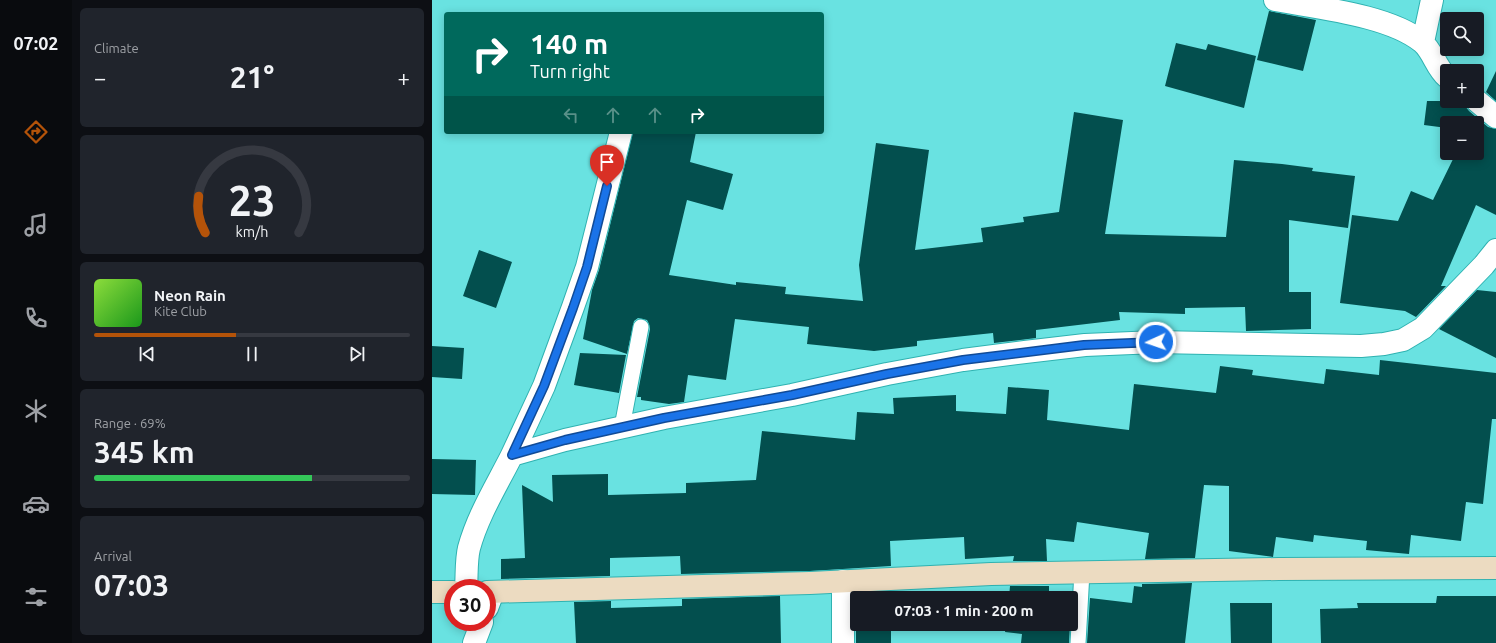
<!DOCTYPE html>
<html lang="en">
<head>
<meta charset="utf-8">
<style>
  :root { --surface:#171b24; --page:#20242c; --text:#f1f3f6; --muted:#9ea1a6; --line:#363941; --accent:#b45309 }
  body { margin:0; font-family:Ubuntu,sans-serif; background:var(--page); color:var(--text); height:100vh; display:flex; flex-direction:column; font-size:15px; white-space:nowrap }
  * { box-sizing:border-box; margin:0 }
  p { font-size:13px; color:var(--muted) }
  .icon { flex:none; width:22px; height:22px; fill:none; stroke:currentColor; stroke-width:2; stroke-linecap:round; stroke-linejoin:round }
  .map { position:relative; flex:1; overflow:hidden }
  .details { display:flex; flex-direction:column; gap:8px; padding:8px; background:#0d0f14; width:360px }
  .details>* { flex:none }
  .banner { position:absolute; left:12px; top:12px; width:380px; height:122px; border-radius:4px; box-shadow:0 2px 10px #0003; background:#00695c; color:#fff; overflow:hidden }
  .tools { position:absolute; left:1008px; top:12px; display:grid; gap:8px }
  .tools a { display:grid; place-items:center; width:44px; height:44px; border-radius:4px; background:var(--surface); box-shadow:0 2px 10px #0003; font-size:20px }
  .speed { position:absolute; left:12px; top:579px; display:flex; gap:8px; font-size:20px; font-weight:700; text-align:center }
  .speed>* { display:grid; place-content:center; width:52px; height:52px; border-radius:50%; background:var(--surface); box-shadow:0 2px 10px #0003; line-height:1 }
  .speed .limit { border:6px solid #d22; background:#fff; color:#111 }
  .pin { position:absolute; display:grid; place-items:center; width:34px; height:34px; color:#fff; margin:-41px -17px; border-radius:50% 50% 50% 0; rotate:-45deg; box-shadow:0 0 4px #0007 }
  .pin .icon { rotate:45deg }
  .me { position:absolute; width:44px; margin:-22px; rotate:267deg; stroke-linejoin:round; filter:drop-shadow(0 0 3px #0008) }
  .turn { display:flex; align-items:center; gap:14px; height:84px; padding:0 20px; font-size:18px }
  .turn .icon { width:52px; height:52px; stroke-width:2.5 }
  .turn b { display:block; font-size:28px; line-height:34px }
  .lanes { display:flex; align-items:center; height:38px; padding:0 20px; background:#0003; justify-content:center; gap:20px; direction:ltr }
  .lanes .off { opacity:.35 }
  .big { font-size:30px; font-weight:700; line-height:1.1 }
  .details .widget { flex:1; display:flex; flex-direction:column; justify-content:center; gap:6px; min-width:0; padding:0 14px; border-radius:6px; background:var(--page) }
  .details .dial { align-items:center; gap:0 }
  .dial svg { height:104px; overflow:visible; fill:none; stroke:var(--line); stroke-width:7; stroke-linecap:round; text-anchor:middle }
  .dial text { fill:var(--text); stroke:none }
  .song { display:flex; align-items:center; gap:12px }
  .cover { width:48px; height:48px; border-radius:6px; background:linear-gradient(135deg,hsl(90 70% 55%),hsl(120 70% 35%)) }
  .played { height:4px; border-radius:2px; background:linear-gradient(90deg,var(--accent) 45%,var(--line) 45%) }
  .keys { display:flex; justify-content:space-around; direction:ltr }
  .heat { display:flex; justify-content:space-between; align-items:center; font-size:22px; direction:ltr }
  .charge { height:6px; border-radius:3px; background:linear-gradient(90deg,#34c759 69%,var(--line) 0) }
  .trip { position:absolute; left:418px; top:591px; width:228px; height:40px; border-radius:4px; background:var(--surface); box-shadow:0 2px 10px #0003; font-weight:700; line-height:40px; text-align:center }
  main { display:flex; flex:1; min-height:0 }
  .menu { display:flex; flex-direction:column; width:72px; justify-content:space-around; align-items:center; background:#090b0e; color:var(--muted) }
  .menu .icon { width:28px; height:28px }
  .menu .on { color:var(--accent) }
  .menu b { font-size:18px; color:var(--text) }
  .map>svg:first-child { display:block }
  .building { fill:#034f4e }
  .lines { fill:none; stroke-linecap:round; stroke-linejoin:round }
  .lane-casing { stroke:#2fb2b1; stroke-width:17 }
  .street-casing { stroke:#2fb2b1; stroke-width:24 }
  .secondary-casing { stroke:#2fb2b1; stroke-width:24 }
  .lane { stroke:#fff; stroke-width:15 }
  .street { stroke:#fff; stroke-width:22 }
  .secondary { stroke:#ecdbc1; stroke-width:22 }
  .route-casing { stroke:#114b97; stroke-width:10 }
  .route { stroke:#1a73e8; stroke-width:7 }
</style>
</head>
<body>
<main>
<nav class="menu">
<b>07:02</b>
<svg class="icon on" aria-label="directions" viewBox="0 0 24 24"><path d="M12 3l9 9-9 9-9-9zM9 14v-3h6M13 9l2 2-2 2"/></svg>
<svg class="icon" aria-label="music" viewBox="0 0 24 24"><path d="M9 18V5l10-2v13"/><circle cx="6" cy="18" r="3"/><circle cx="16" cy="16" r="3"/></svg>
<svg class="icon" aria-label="phone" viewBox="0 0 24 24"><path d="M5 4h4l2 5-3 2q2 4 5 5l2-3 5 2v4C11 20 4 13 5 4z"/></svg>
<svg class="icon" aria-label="climate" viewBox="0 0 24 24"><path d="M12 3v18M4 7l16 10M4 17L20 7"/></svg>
<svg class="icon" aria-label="car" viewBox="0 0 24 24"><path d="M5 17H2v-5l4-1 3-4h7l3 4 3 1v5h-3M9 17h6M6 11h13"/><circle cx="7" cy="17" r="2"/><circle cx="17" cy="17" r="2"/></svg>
<svg class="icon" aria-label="filters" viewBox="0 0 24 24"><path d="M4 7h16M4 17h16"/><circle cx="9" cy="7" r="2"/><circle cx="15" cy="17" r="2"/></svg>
</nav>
<section class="details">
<div class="widget"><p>Climate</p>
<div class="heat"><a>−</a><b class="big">21°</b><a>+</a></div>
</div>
<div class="widget dial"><svg viewBox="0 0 100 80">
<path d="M14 69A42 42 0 1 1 86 69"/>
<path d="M14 69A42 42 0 0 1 9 41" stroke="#b45309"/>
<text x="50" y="56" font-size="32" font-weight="700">23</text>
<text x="50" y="72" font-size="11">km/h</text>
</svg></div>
<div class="widget">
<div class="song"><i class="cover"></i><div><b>Neon Rain</b><p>Kite Club</p></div></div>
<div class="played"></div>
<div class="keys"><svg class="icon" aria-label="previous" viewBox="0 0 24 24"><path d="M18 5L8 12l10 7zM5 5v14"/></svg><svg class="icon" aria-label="pause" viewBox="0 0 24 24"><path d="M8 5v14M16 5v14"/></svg><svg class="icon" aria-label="next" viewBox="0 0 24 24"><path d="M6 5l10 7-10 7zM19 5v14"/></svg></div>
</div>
<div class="widget"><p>Range · 69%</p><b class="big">345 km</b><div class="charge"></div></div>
<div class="widget"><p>Arrival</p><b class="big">07:03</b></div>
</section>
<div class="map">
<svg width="1064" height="643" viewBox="0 0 1064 643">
  <rect width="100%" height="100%" fill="#69e2e1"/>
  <!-- building -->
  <path class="building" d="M 837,11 L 884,20 L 871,71 L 825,60 Z
    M 744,43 L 774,50 L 776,44 L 824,56 L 812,108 L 733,86 Z
    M 1064,71 L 1064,101 L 1054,92 Z
    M 995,101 L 1033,101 L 1033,106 L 1037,111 L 1056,127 L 1064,129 L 1064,215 L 1044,205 L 1009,286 L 1014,286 L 984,317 L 973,311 L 908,303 L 920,215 L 966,221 L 979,191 L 1001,200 L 1024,153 L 1045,153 L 1045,123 L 1015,123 L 1015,128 L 992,125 Z
    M 642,112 L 691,120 L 673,234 L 794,237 L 802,160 L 850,164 L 881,168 L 880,171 L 923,176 L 916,228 L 857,220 L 857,292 L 879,292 L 879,329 L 814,331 L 813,307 L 753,308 L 753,314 L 687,312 L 688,320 L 604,330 L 604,338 L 562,343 L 561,333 L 485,341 L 485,346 L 442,351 L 375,344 L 377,327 L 303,319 L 294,380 L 256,375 L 252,402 L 237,404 L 209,400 L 209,397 L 205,397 L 218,329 L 217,324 L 215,320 L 206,318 L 202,321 L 195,354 L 151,339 L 160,290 L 167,270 L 201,132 L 264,132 L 258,162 L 301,174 L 291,210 L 255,200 L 237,275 L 304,285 L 304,282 L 354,287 L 353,294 L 431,301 L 427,265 L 444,143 L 497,150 L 483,250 L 551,242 L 549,228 L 592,222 L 591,217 L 627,212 Z
    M 47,250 L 80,262 L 64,308 L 31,296 Z
    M 1045,290 L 1064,292 L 1064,358 L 1007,329 Z
    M 0,346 L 32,348 L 30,379 L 0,377 Z
    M 148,353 L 194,355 L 187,393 L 142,385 Z
    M 948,360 L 1064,373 L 1064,419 L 1060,419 L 1051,504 L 1034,502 L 1029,541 L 979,535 L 977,554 L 934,550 L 935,541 L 882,535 L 881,542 L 844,537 L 841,557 L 797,551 L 797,486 L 772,485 L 763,558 L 713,559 L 717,533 L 645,522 L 642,542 L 614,539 L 615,561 L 581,561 L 582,556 L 533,559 L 532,537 L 458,541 L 459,566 L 378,571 L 249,574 L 248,556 L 178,558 L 178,576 L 69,579 L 69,559 L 93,558 L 90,485 L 121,502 L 120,475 L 176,474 L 176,495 L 254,493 L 254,483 L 324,480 L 330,431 L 423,440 L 425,412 L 462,414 L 461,398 L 524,395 L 524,411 L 574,414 L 576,387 L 617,390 L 615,420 L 697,430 L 702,384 L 784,393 L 788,366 L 821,370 L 820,375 L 892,384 L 894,369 L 947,375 Z
    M 0,459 L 44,460 L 43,495 L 0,494 Z
    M 760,583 L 753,643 L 655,643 L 658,598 L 700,603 L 702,586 L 710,587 L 710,584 Z
    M 578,586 L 617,586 L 617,592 L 640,596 L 639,607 L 639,598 L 577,598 Z
    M 459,591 L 460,598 L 425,598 L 425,624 L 459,624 L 459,643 L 424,643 L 424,593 Z
    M 348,596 L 349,643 L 144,643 L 142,602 L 179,601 L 179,608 L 250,606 L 250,599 Z
    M 1005,596 L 1064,596 L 1064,643 L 889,643 L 888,609 L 926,608 L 925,603 L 1004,603 Z
    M 798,603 L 840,603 L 840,643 L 799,643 Z
    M 574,624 L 638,624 L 637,643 L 589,643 L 590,634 L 573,632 Z"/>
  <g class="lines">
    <defs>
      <path id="lane" d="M 190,427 L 209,327
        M 646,643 L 650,572"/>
      <path id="street" d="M 843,0 C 885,8 957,15 990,42 C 1001,51 1004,68 1015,77
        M 991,42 L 1000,0
        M 1045,101 L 1064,117
        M 80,455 L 112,386 L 141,307 L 155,267 L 189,132
        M 34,588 C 35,575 34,560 37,548 C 46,515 65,485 80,455 L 133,440 L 232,418 L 360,395 L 455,374 L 531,360 L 593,352 L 653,345 L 724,342 L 929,346 L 952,344 L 971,340 L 991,328 L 1052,265 L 1064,250
        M 55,608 L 61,592
        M 42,643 L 50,622
        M 411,643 L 411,581"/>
      <path id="secondary" d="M 0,592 L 21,592
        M 55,592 L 378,583 L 559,574 L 847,569 L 1064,568"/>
    </defs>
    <!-- lane casing -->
    <use href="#lane" class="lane-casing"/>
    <!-- street casing -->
    <use href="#street" class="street-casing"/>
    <!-- secondary casing -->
    <use href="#secondary" class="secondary-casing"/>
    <!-- lane -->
    <use href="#lane" class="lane"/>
    <!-- street -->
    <use href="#street" class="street"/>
    <!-- secondary -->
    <use href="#secondary" class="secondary"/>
  </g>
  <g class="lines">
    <defs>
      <path id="route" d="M 175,186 L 155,267 L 141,308 L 112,386 L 80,455 L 133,440 L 232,418 L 360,395 L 455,374 L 531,360 L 652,345 L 724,342"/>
    </defs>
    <!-- route casing -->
    <use href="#route" class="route-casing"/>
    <!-- route -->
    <use href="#route" class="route"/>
  </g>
</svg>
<div class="tools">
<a><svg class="icon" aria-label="search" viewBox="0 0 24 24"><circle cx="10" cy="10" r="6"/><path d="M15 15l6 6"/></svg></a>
<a>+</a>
<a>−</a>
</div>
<div class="speed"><div class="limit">30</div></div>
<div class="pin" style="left:175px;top:186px;background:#d93025"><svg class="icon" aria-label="arrive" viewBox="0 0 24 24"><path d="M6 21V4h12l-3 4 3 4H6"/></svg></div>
<svg class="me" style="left:724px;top:342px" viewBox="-20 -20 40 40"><circle r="17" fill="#1a73e8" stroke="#fff" stroke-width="3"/><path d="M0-11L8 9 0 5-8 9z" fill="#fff"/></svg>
<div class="trip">07:03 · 1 min · 200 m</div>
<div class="banner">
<div class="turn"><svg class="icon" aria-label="right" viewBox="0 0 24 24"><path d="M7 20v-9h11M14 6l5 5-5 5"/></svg><div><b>140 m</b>Turn right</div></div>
<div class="lanes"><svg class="icon off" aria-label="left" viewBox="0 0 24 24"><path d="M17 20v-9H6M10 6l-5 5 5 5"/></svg><svg class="icon off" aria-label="ahead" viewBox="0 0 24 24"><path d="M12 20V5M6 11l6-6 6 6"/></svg><svg class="icon off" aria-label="ahead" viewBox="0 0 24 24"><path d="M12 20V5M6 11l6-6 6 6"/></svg><svg class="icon" aria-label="right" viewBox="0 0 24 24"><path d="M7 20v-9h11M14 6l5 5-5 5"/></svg></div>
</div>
</div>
</main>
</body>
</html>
